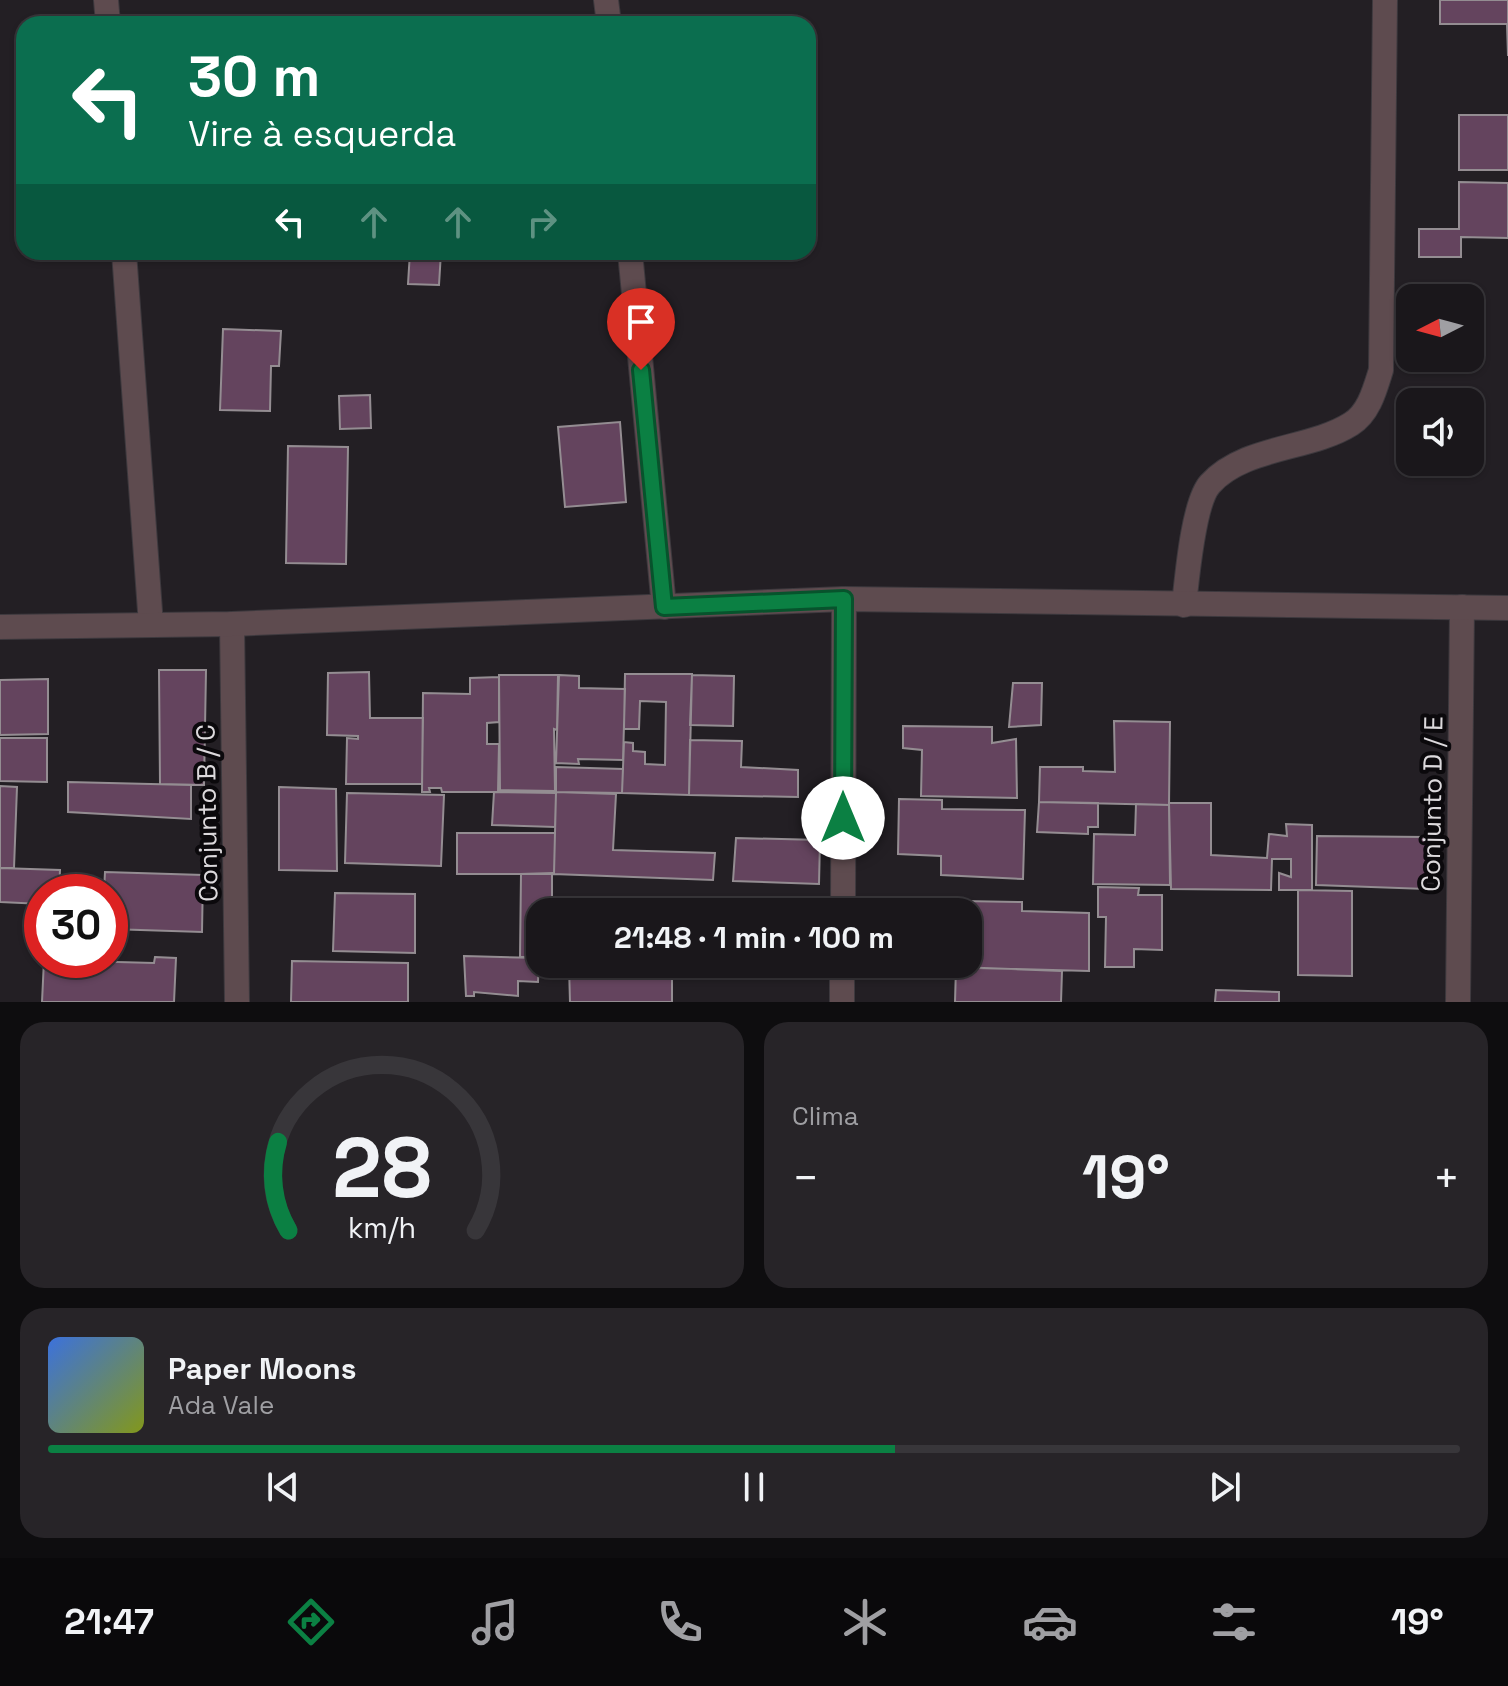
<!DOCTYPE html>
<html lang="pt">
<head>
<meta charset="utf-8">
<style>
  :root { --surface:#1a171b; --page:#272428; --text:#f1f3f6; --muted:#9f9fa3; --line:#38363a; --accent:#0b8043 }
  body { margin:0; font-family:"Space Grotesk",sans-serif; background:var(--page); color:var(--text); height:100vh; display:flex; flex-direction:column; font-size:30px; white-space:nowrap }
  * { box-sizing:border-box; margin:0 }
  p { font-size:26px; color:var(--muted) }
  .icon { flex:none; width:44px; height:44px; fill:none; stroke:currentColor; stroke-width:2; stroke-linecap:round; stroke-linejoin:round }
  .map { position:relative; height:1002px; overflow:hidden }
  .drawer { display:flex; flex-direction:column; gap:20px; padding:20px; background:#0e0d0f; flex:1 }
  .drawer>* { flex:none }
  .top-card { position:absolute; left:16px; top:16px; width:800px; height:244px; border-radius:24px; box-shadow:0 2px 6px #0004,0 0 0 2px var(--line); background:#0b6e4f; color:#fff; overflow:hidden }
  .needle { width:52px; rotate:264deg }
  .controls { position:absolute; left:1396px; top:284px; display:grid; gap:16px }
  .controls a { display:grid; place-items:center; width:88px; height:88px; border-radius:16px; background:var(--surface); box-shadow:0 2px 6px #0004,0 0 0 2px var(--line); font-size:40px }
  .speed { position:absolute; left:24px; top:874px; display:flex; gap:16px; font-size:40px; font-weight:700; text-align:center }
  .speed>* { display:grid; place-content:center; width:104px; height:104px; border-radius:50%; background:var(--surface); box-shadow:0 2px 6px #0004,0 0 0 2px var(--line); line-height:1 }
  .speed .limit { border:12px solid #d22; background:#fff; color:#111 }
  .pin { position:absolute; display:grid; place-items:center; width:68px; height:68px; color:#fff; margin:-82px -34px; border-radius:50% 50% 50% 0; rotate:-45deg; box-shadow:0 0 8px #0007 }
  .pin .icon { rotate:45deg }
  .me { position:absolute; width:88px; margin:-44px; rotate:0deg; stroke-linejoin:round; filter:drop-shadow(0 0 6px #0008) }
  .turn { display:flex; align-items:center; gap:28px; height:168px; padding:0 40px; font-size:36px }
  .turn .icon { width:104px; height:104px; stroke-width:2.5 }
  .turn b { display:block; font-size:56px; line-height:68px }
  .lanes { display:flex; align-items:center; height:76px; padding:0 40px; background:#0003; justify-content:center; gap:40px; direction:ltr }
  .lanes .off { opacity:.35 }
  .big { font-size:60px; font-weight:700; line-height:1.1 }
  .drawer .widget { flex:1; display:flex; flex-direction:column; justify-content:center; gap:12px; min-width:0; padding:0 28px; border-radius:24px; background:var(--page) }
  .drawer .dial { align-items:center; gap:0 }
  .dial svg { height:208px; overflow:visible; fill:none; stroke:var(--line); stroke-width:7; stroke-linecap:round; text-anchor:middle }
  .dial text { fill:var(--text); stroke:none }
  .song { display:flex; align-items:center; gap:24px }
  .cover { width:96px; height:96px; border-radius:12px; background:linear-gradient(135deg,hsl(220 70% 55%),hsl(70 70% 35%)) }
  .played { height:8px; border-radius:4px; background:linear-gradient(90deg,var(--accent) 60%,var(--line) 60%) }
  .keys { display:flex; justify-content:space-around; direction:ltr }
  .heat { display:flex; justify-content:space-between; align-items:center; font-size:44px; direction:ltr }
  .drawer .tiles { flex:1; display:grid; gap:20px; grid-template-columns:1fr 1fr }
  .widget:last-child { grid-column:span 2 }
  .trip { position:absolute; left:526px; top:898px; width:456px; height:80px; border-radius:24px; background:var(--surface); box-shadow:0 2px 6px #0004,0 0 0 2px var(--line); font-weight:700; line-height:80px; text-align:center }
  .dock { display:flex; height:128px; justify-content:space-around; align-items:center; background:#0a090b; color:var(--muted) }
  .dock .icon { width:56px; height:56px }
  .dock .current { color:var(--accent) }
  .dock b { font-size:36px; color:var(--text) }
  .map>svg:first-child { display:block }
  .building { fill:#64445e; stroke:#948d92; stroke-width:2 }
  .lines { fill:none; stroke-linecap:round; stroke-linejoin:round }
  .minor-casing { stroke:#3d393e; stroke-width:26 }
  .tertiary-casing { stroke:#3d393e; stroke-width:26 }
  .minor { stroke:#5e4b4f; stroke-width:24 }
  .tertiary { stroke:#5e4b4f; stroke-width:24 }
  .route-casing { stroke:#07532c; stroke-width:20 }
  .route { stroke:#0b8043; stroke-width:14 }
  .labels { text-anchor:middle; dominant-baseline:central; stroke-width:8; stroke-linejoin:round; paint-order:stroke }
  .street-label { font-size:26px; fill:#dcd9dc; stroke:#0b090c }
</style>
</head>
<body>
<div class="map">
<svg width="1508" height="1002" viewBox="0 0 1508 1002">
  <rect width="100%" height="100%" fill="#231f24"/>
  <!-- building -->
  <path class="building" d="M 1440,0 L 1508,0 L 1508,56 L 1507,24 L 1440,24 Z
    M 1459,115 L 1508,115 L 1508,170 L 1459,170 Z
    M 1459,182 L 1508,183 L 1508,238 L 1461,237 L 1461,257 L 1419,257 L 1419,229 L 1459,229 Z
    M 410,252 L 441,252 L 439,285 L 408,284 Z
    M 223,329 L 281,331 L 279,366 L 271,366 L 270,411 L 220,410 Z
    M 370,395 L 371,428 L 340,429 L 339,396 Z
    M 620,422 L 626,502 L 565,507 L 558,427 Z
    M 288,446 L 348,447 L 346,564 L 286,563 Z
    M 159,670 L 206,670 L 204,785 L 160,784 Z
    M 369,672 L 370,718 L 423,718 L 422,784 L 346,784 L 347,738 L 358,739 L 358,736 L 327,735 L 328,673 Z
    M 625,674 L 692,674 L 689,795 L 622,793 L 624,742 L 633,743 L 633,751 L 645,752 L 645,764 L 665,765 L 666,702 L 640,701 L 639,729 L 624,729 Z
    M 499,675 L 558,675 L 557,730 L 554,729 L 555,791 L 500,790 Z
    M 559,675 L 579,676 L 579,688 L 625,689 L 623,760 L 578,759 L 579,764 L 556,763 Z
    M 692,675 L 734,676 L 733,726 L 690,725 Z
    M 499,677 L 499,722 L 487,723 L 487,744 L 499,744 L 498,792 L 442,792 L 441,788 L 429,788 L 430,792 L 422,792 L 423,693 L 470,694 L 470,678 Z
    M 48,679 L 48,734 L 0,735 L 0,680 Z
    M 1013,683 L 1042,683 L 1041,725 L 1009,727 Z
    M 1114,721 L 1170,722 L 1169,805 L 1039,802 L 1040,767 L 1083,767 L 1083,771 L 1115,772 Z
    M 903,726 L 992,727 L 992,743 L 1016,739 L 1017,798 L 921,796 L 922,750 L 903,748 Z
    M 0,738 L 47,738 L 47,782 L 0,781 Z
    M 690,740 L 742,741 L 741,767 L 798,770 L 798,797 L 689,795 Z
    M 556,767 L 623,769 L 622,793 L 556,792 Z
    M 68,782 L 191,785 L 191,819 L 68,812 Z
    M 0,786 L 17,787 L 14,868 L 0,868 Z
    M 279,787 L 336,789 L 337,871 L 279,870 Z
    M 494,792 L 556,793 L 555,827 L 492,825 Z
    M 556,792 L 616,794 L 613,850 L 715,853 L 713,880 L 554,874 Z
    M 347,793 L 444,795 L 441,866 L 345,863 Z
    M 899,799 L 942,800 L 942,809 L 1025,810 L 1023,879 L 941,875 L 941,856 L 898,854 Z
    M 1039,802 L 1098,803 L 1098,827 L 1088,827 L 1088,834 L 1037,832 Z
    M 1169,803 L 1211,803 L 1211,855 L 1267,858 L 1269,834 L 1287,836 L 1286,824 L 1312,825 L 1312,890 L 1279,890 L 1279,873 L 1291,877 L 1291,859 L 1272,859 L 1271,890 L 1171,889 Z
    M 1136,804 L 1169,805 L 1170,885 L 1093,884 L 1094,834 L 1135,835 Z
    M 457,833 L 555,833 L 554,874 L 457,874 Z
    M 1317,836 L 1426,837 L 1426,889 L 1316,885 Z
    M 736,838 L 820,840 L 819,884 L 733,881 Z
    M 0,868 L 60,870 L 59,892 L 42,892 L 42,904 L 0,902 Z
    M 105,872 L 203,875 L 202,932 L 110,929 L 110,892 L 104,892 Z
    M 552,873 L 552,912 L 540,912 L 540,958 L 520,957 L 521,874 Z
    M 1098,887 L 1139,888 L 1138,895 L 1162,895 L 1162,950 L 1134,949 L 1134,967 L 1105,967 L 1106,917 L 1098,917 Z
    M 1298,890 L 1352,891 L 1352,976 L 1298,975 Z
    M 335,893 L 415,894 L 415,953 L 333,951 Z
    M 906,900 L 1022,902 L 1022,911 L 1089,913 L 1089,971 L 976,968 L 977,930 L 968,929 L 968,912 L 906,912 Z
    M 464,956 L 539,958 L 538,982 L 518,981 L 518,996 L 474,992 L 474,996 L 466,996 Z
    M 155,957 L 176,958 L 174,1002 L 42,1002 L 44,960 L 154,963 Z
    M 292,961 L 408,963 L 408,1002 L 291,1002 Z
    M 614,964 L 672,964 L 672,1002 L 570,1002 L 569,966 L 614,967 Z
    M 895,964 L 950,964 L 950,968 L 898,967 Z
    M 956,967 L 1062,971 L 1061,1002 L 955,1002 Z
    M 1216,990 L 1279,992 L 1279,1002 L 1215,1002 Z"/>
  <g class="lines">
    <defs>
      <path id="minor" d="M 106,0 L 108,24
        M 606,0 L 609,24
        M 124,252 L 151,625
        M 630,252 L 664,607
        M 1184,605 C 1187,579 1193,503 1210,484 C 1244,446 1310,450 1351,424 C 1369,413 1375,389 1381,370 L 1385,0
        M 232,624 L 237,1002
        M 843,912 L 844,599
        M 842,1002 L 842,964
        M 1458,1002 L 1462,607"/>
      <path id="tertiary" d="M 0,627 L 232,624 L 844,599 L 1508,608"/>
    </defs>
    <!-- minor casing -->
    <use href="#minor" class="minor-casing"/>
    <!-- tertiary casing -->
    <use href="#tertiary" class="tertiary-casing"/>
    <!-- minor -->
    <use href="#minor" class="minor"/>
    <!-- tertiary -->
    <use href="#tertiary" class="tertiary"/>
  </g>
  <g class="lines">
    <defs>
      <path id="route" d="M 641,370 L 664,607 L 844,599 L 843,818"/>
    </defs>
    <!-- route casing -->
    <use href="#route" class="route-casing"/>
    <!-- route -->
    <use href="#route" class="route"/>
  </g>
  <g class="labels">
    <!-- street labels -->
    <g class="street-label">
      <text transform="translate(1432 804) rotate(-89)">Conjunto D / E</text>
      <text transform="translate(207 813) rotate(-91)">Conjunto B / C</text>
    </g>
  </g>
</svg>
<div class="controls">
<a><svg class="needle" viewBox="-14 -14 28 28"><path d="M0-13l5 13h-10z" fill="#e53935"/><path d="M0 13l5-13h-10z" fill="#9f9fa3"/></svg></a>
<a><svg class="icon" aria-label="sound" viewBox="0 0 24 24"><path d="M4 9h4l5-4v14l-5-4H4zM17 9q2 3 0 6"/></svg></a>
</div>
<div class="speed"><div class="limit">30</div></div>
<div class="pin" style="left:641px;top:370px;background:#d93025"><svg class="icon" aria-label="arrive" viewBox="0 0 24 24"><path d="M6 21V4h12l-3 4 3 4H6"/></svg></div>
<svg class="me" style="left:843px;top:818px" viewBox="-20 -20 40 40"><circle r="19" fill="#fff"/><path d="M0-13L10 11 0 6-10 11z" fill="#0b8043"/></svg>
<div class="trip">21:48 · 1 min · 100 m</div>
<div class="top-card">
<div class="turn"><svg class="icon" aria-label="left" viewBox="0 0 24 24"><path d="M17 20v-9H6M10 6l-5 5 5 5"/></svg><div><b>30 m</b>Vire à esquerda</div></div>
<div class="lanes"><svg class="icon" aria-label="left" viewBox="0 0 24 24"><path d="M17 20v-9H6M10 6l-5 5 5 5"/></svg><svg class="icon off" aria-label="ahead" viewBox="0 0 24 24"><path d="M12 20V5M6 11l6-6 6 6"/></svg><svg class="icon off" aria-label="ahead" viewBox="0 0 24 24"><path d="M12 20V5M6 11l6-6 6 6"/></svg><svg class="icon off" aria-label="right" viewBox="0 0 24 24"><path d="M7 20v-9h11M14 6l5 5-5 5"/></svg></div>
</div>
</div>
<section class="drawer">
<div class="tiles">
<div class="widget dial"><svg viewBox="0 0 100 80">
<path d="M14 69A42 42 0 1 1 86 69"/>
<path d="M14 69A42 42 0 0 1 10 35" stroke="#0b8043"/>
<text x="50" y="56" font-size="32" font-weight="700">28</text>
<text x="50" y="72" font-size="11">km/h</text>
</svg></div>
<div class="widget"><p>Clima</p>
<div class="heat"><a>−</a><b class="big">19°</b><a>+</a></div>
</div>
<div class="widget">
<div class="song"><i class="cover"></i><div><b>Paper Moons</b><p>Ada Vale</p></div></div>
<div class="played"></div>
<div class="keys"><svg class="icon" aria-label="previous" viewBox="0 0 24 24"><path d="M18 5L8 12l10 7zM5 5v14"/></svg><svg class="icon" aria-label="pause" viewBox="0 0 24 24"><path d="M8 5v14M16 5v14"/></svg><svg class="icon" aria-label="next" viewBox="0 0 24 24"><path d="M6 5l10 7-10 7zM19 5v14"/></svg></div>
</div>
</div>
</section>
<nav class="dock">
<b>21:47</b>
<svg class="icon current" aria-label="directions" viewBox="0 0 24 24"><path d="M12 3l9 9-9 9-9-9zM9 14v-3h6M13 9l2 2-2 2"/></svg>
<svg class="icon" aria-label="music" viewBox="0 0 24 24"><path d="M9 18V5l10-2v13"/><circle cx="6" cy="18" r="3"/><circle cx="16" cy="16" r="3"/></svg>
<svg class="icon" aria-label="phone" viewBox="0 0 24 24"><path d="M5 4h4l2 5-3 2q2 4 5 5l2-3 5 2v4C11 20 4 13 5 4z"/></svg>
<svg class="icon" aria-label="climate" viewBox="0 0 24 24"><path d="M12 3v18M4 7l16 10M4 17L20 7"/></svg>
<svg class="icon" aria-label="car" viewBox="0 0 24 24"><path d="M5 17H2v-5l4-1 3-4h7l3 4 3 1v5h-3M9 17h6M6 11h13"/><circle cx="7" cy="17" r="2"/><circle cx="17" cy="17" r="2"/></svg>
<svg class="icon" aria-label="filters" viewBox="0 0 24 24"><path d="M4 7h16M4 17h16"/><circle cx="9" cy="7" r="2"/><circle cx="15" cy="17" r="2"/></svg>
<b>19°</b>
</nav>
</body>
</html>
